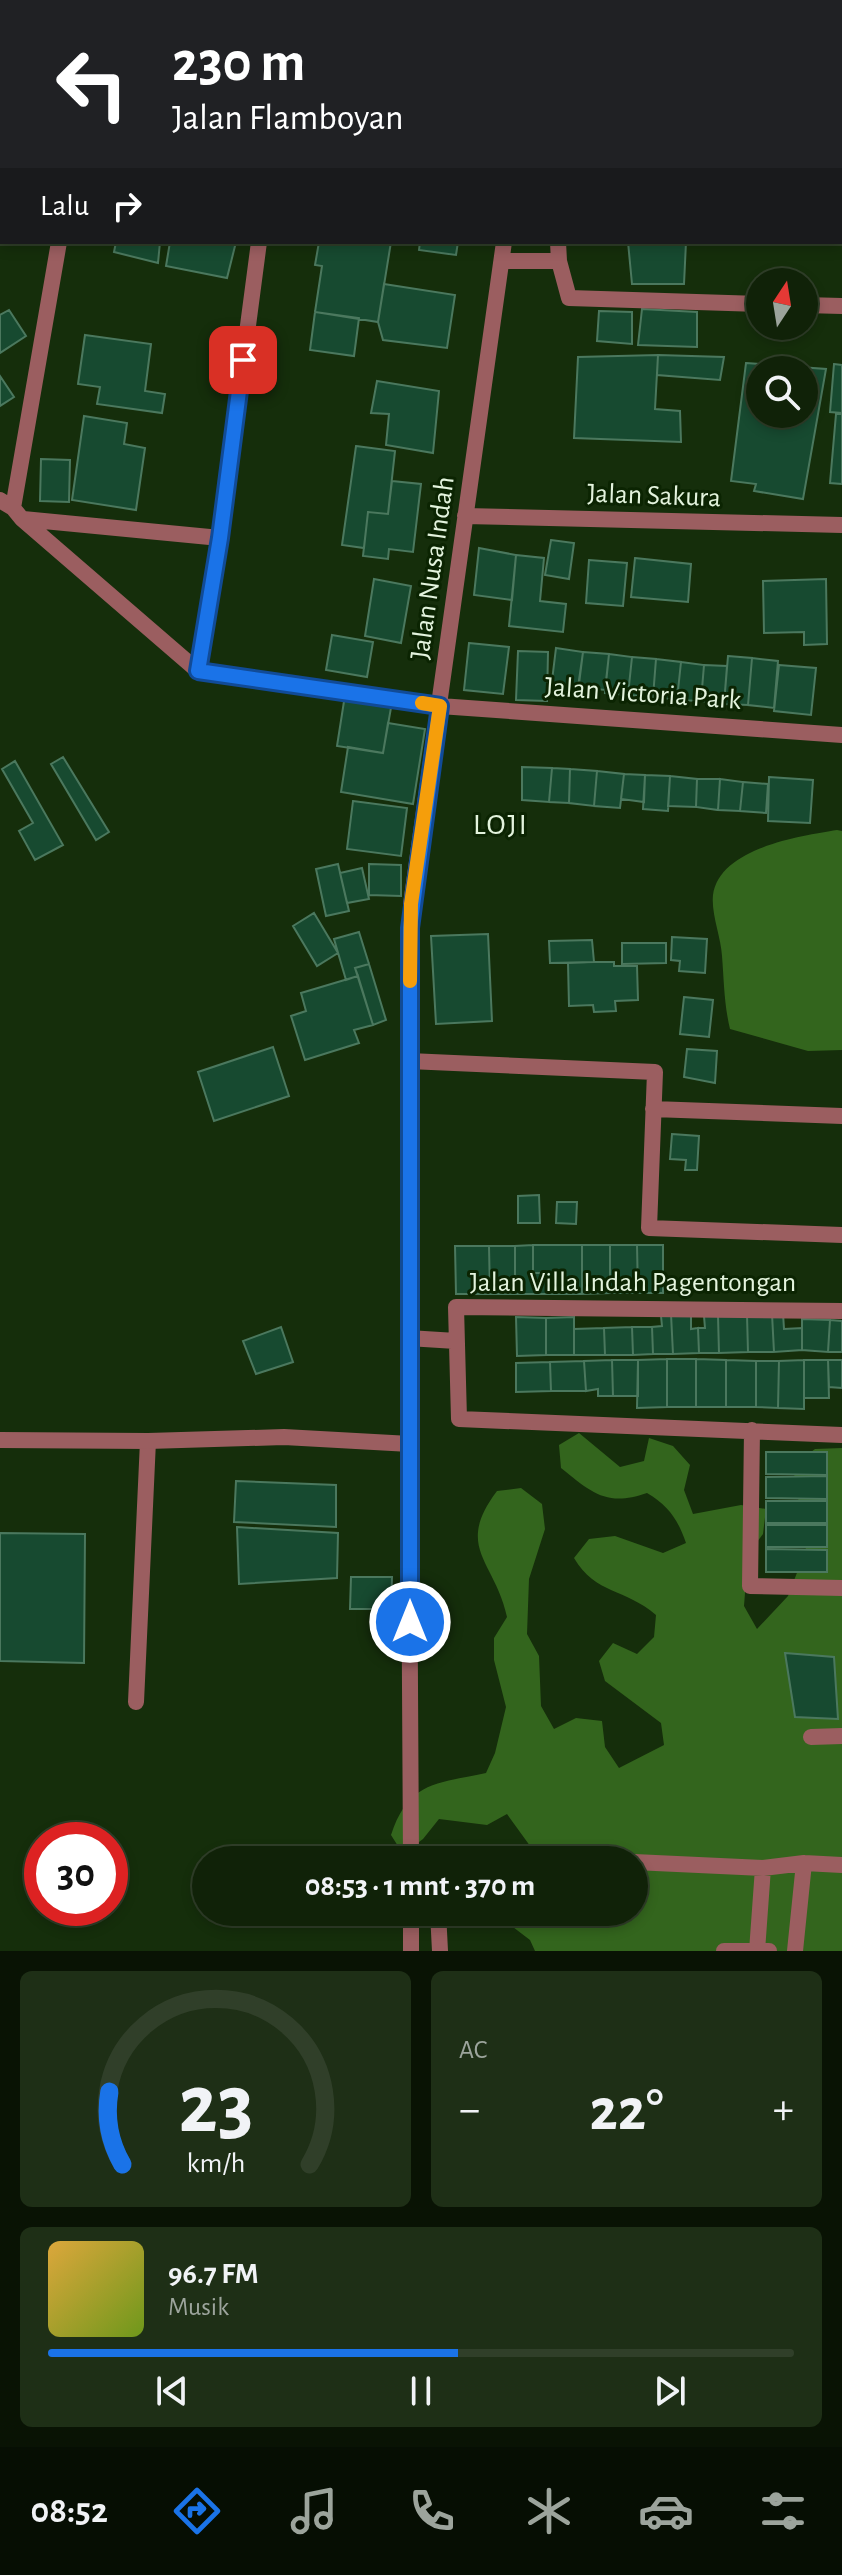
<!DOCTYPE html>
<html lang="id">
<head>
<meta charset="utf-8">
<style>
  :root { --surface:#102208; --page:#1e2f16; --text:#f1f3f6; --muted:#9ca49c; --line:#303f29; --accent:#1a73e8 }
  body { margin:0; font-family:"Alegreya Sans",sans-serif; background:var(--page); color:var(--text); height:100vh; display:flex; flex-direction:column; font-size:30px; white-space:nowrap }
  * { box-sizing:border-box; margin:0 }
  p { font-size:26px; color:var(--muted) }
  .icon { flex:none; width:44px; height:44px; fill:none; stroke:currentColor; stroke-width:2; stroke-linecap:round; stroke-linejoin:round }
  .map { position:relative; height:1951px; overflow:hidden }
  .details { display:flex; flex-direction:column; gap:20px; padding:20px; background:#091304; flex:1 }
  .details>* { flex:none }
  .banner { position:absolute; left:0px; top:0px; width:842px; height:244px; box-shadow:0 4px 12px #0003,0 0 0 2px var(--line); background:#202124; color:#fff; overflow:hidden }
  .needle { width:52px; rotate:12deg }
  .buttons { position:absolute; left:746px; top:268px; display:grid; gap:16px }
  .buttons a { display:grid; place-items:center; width:72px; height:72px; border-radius:50%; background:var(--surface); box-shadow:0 4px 12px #0003,0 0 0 2px var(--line); font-size:40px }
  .speed { position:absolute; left:24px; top:1822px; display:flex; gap:16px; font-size:40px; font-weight:700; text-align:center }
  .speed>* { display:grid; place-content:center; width:104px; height:104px; border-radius:50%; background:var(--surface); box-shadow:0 4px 12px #0003,0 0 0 2px var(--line); line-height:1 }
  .speed .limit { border:12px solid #d22; background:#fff; color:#111 }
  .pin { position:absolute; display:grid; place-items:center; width:68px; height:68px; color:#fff; margin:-34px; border-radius:16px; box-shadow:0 4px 12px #0006 }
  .me { position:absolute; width:88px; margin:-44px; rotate:0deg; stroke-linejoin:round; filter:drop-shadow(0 0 6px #0008) }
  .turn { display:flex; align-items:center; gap:28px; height:168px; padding:0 40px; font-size:36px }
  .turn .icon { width:104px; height:104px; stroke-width:2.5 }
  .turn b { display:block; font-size:56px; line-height:68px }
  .then { display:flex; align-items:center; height:76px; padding:0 40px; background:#0003; gap:16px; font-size:30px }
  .big { font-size:60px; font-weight:700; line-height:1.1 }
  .details .card { flex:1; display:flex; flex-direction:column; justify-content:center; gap:12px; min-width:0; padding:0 28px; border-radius:12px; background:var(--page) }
  .details .dial { align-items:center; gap:0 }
  .dial svg { height:208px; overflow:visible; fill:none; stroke:var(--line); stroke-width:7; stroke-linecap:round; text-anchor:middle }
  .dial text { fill:var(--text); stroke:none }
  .song { display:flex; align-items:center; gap:24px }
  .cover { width:96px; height:96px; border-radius:12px; background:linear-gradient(135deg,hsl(40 70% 55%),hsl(80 70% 35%)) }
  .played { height:8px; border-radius:4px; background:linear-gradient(90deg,var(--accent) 55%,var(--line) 55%) }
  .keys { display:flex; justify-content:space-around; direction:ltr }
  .heat { display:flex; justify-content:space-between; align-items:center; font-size:44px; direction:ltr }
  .details .tiles { flex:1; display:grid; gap:20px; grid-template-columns:1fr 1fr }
  .card:last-child { grid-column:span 2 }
  .trip { position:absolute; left:192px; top:1846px; width:456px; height:80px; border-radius:40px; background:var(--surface); box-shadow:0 4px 12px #0003,0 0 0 2px var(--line); font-weight:700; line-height:80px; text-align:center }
  .tab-bar { display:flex; height:128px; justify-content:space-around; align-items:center; background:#060e03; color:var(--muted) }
  .tab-bar .icon { width:56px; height:56px }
  .tab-bar .selected { color:var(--accent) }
  .tab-bar b { font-size:36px; color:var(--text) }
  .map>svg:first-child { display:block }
  .forest { fill:#33651d }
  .building { fill:#174a30; stroke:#4b785e; stroke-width:2; fill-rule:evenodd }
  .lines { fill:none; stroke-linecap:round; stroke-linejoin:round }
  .lane { stroke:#9b5e60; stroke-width:16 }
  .street { stroke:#9b5e60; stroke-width:16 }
  .route-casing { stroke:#114b97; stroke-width:20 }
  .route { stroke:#1a73e8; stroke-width:14 }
  .slow { stroke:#f59e0b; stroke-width:14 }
  .labels { text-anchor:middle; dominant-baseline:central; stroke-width:6; stroke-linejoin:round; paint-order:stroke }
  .street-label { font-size:28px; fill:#e3f3dd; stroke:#0b2402 }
  .neighbourhood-label { font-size:30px; letter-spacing:2px; fill:#e3f3dd; stroke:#0b2402 }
</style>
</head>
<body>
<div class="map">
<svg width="842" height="1951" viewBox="0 0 842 1951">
  <rect width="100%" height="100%" fill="#152e0b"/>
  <!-- forest -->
  <path class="forest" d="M 837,830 L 842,831 L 842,1050 L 808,1051 L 730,1029 C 724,1004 724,981 722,956 C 721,937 711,914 713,895 C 719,848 800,836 837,830 Z
    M 579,1433 L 620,1467 L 644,1461 L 649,1438 L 673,1446 L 690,1465 L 684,1490 L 693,1514 L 741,1505 L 766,1509 L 763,1534 L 748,1554 L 744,1606 L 757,1629 L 788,1596 L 805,1552 L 810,1529 L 793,1486 L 796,1463 L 815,1449 L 842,1448 L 842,1951 L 535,1951 L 530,1940 L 493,1912 L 634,1912 L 634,1860 L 532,1860 L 533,1850 L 507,1814 L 487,1825 L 439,1819 L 423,1839 L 403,1854 L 391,1835 C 409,1781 436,1784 486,1773 L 495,1753 L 506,1707 L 494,1660 L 494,1638 L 507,1617 C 495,1561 454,1548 497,1491 L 521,1488 L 542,1504 L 545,1529 L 529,1579 L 527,1634 L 539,1656 L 541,1706 L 554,1729 L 576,1718 L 602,1721 L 605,1747 L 619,1768 L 664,1745 L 661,1723 L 605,1681 L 599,1661 L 613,1643 L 637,1654 L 654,1637 L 656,1615 C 625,1588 596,1595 574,1558 L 589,1539 L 615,1536 L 663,1553 L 686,1543 C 678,1520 669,1506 647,1493 C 607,1507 592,1493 561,1468 L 559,1445 Z"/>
  <!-- building -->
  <path class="building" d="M 116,242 L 160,242 L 158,263 L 114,252 Z
    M 170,242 L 236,242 L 227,278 L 166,266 Z
    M 319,242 L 391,242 L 378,322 L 315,312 L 322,266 L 315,265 Z
    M 420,242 L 458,242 L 456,255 L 419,250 Z
    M 628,242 L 686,242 L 684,284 L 632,284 Z
    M 384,284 L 455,295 L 447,348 L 383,340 L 378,322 Z
    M 642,309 L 697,312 L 697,347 L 638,345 Z
    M 9,310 L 26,336 L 0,353 L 0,315 Z
    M 599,311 L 632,312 L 632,344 L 597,341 Z
    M 315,312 L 359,318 L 354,356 L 310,350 Z
    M 85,335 L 151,344 L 145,391 L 165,394 L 162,413 L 97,404 L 100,387 L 78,384 Z
    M 658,355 L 655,409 L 680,411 L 681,442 L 574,438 L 578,357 Z
    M 658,355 L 724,357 L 720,380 L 657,375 Z
    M 746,363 L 826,369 L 803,499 L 754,491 L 756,484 L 731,481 ZM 760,370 L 804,370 L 804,414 L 760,414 Z
    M 834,364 L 842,365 L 842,413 L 830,412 Z
    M 0,376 L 14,397 L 0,406 Z
    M 377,381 L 439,391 L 433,453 L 386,445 L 389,414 L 371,413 Z
    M 836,414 L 842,414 L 842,484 L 830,483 Z
    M 84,416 L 127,423 L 124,444 L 145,448 L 136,510 L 72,500 Z
    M 356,446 L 395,451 L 388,514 L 368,512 L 364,548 L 342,545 Z
    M 41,459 L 70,460 L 69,502 L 40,501 Z
    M 392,481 L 421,484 L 413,552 L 389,549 L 388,559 L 363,556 L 368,512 L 388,514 Z
    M 551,540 L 574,543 L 569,579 L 545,575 Z
    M 479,548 L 516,555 L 512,600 L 474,595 Z
    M 516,555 L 544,558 L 540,601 L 566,604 L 563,632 L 509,626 Z
    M 635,558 L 691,564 L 688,602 L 631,597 Z
    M 589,560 L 627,563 L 623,606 L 586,603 Z
    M 374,579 L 411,586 L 401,643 L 365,636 Z
    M 826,579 L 827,644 L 804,645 L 804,632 L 764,633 L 763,581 Z
    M 332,635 L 373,642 L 367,677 L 326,670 Z
    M 469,643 L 509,647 L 503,694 L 464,690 Z
    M 556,648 L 583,652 L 578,692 L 551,689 Z
    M 518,651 L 548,652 L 547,701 L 516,700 Z
    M 583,652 L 609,654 L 605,690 L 578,687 Z
    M 609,654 L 632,657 L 628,695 L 605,693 Z
    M 728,656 L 752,658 L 748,705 L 724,704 Z
    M 632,657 L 656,659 L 653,697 L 628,695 Z
    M 752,658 L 778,661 L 774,708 L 748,705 Z
    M 656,659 L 681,662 L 677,700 L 653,697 Z
    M 681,662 L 704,665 L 701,701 L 677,700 Z
    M 704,665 L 727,666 L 724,704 L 701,701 Z
    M 779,665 L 816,668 L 811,715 L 774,711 Z
    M 345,695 L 392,702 L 383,753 L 337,746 Z
    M 388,723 L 425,729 L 413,804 L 341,792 L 348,747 L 383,753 Z
    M 63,757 L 109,832 L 96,840 L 51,764 Z
    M 15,761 L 63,845 L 35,860 L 19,831 L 33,823 L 2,769 Z
    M 522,767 L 552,768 L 549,802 L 522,800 Z
    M 552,768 L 570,769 L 569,803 L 549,802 Z
    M 570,769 L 597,771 L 594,806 L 569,803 Z
    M 597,771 L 624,774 L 620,808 L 594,806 Z
    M 624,774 L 645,775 L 644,802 L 621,799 Z
    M 645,775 L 670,776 L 668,811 L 643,809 Z
    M 670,776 L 697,779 L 696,807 L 668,806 Z
    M 769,777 L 813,780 L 810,823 L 768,821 Z
    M 697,779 L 720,779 L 718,810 L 696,807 Z
    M 720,779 L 743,782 L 740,811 L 718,810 Z
    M 743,782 L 768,784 L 766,813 L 740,811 Z
    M 353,801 L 407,808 L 401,856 L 347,849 Z
    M 338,864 L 349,911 L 326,916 L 316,869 Z
    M 369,864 L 401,865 L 401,896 L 369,895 Z
    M 362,868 L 369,899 L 347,903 L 340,873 Z
    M 314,913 L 338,953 L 317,966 L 293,926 Z
    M 359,932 L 369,964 L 355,968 L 358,976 L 346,980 L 334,939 Z
    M 488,934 L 492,1021 L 436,1024 L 431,936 Z
    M 672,937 L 707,939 L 705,973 L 679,971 L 680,961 L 671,960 Z
    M 592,940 L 594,962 L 550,963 L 549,941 Z
    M 622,943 L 666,943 L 666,963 L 622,964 Z
    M 594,962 L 614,962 L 614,966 L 637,966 L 638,1000 L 615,1001 L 616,1011 L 594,1012 L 593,1005 L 569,1006 L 568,963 Z
    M 369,964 L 386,1020 L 373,1025 L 355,968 Z
    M 358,976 L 373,1025 L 354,1030 L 359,1043 L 305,1060 L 291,1016 L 306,1011 L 301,993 Z
    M 684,997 L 713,1000 L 709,1037 L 680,1034 Z
    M 273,1047 L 289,1096 L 214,1121 L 198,1072 Z
    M 687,1049 L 717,1051 L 715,1083 L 684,1077 Z
    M 672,1134 L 699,1136 L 697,1170 L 685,1170 L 686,1160 L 670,1159 Z
    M 539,1195 L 540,1223 L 518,1223 L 518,1196 Z
    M 557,1202 L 577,1202 L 576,1224 L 556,1223 Z
    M 533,1245 L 533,1273 L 546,1273 L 546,1294 L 515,1294 L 515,1246 Z
    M 533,1245 L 582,1245 L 582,1294 L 546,1294 L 546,1273 L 533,1273 Z
    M 582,1245 L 610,1245 L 610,1293 L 582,1294 Z
    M 610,1245 L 637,1245 L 638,1293 L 610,1293 Z
    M 637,1245 L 663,1245 L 663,1293 L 638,1293 Z
    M 455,1246 L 489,1246 L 490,1294 L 456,1294 Z
    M 489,1246 L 515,1246 L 515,1294 L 490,1294 Z
    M 691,1313 L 691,1329 L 698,1328 L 699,1353 L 673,1354 L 671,1314 Z
    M 783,1313 L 784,1329 L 802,1328 L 802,1350 L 774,1352 L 772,1314 Z
    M 671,1314 L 673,1354 L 653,1354 L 652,1327 L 662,1326 L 661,1316 Z
    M 772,1314 L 774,1352 L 748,1352 L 747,1315 Z
    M 747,1315 L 748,1352 L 719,1353 L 718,1316 Z
    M 704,1316 L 718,1316 L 719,1353 L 699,1353 L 698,1328 L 705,1328 Z
    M 516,1317 L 546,1318 L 546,1355 L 517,1356 Z
    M 574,1317 L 574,1355 L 546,1355 L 546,1318 Z
    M 802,1319 L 830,1320 L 828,1352 L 802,1350 Z
    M 830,1320 L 842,1321 L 842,1352 L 828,1352 Z
    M 281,1327 L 293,1362 L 256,1374 L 243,1341 Z
    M 632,1327 L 633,1355 L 605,1355 L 604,1328 Z
    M 632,1327 L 652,1327 L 653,1354 L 633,1355 Z
    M 604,1328 L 605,1355 L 574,1355 L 574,1329 Z
    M 667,1359 L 667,1407 L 637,1408 L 638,1360 Z
    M 667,1359 L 696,1359 L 696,1407 L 667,1407 Z
    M 696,1359 L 726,1360 L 726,1407 L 696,1407 Z
    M 612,1360 L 638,1360 L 638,1396 L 613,1396 Z
    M 612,1360 L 613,1396 L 598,1396 L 598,1389 L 586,1391 L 584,1361 Z
    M 726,1360 L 756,1361 L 756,1407 L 726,1407 Z
    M 804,1360 L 804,1409 L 778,1408 L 779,1361 Z
    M 804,1360 L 828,1360 L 829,1398 L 804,1398 Z
    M 828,1360 L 842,1360 L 842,1388 L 829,1387 Z
    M 584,1361 L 586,1391 L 551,1391 L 550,1362 Z
    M 756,1361 L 779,1361 L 778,1408 L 756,1407 Z
    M 550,1362 L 551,1391 L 516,1392 L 516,1363 Z
    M 766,1452 L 827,1452 L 827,1475 L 766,1474 Z
    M 827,1476 L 827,1499 L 766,1498 L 766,1477 Z
    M 236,1481 L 336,1485 L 336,1527 L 234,1522 Z
    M 766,1501 L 827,1501 L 827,1523 L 766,1523 Z
    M 766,1525 L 827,1525 L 827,1547 L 766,1547 Z
    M 237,1527 L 338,1533 L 337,1578 L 239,1584 Z
    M 0,1533 L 85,1534 L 84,1663 L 0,1661 Z
    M 766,1549 L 827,1550 L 827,1572 L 766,1572 Z
    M 351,1577 L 392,1577 L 391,1609 L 350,1609 Z
    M 785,1653 L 834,1657 L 838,1719 L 795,1717 Z"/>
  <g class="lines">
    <!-- lane -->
    <path class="lane" d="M 136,1702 L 148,1441"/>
    <!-- street -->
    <path class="street" d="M 186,0 L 201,2
      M 100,2 L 101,0
      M 530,2 L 530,0
      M 840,185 L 842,185
      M 558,242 L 559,261 L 569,298 L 760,304
      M 502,261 L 559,261
      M 804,305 L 842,306
      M 0,500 L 13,508 L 22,519 L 198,671
      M 13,508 L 59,242
      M 465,516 L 842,525
      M 23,519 L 220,538
      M 198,671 L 440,706 L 842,735
      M 198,671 L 220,538 L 259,242
      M 409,1061 L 655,1072 L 649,1228 L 842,1235
      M 653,1109 L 842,1116
      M 842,1311 L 456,1307 L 459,1419 L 842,1435
      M 408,1338 L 456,1341
      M 752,1430 L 750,1586 L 842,1588
      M 0,1440 L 148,1441 L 284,1437 L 410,1444
      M 811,1737 L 842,1736
      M 411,1860 L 408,1338 L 411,904 L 504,242
      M 559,1860 L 603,1860
      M 634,1862 L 763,1868 L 804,1863 L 842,1865
      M 411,1912 L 411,1951
      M 438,1912 L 440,1951
      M 724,1951 L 769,1951
      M 757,1951 L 763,1868
      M 795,1951 L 804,1863"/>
  </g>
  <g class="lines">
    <defs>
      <path id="route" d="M 243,360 L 220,538 L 198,671 L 440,706 L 410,928 L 410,1622"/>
    </defs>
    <!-- route casing -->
    <use href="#route" class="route-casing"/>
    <!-- route -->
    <use href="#route" class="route"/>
    <!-- slow -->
    <path class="slow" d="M 410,981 L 411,904 L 440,706 L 422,703"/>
  </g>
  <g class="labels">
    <!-- street labels -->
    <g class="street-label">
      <text transform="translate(654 496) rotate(2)">Jalan Sakura</text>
      <text transform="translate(433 568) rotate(-82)">Jalan Nusa Indah</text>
      <text transform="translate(643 694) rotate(4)">Jalan Victoria Park</text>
      <text x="633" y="1283">Jalan Villa Indah Pagentongan</text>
    </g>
    <!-- neighbourhood labels -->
    <g class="neighbourhood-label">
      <text x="501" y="825">LOJI</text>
    </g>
  </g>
</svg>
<div class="buttons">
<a><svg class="needle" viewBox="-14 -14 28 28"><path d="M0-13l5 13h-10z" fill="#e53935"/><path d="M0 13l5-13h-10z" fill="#9ca49c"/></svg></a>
<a><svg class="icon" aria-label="search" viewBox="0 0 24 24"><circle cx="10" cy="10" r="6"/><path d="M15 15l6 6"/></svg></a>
</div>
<div class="speed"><div class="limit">30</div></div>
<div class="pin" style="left:243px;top:360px;background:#d93025"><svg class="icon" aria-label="arrive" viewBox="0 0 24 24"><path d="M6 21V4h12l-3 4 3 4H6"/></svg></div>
<svg class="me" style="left:410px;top:1622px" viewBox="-20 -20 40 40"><circle r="17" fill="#1a73e8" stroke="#fff" stroke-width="3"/><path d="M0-11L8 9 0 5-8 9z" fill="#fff"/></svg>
<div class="trip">08:53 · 1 mnt · 370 m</div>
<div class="banner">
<div class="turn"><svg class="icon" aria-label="left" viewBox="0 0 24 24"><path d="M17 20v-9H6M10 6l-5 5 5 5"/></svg><div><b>230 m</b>Jalan Flamboyan</div></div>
<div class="then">Lalu<svg class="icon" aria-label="right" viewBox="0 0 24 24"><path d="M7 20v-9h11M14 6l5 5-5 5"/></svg></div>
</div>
</div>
<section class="details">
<div class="tiles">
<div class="card dial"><svg viewBox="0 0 100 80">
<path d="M14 69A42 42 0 1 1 86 69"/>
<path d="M14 69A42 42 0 0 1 9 41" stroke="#1a73e8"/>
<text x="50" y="56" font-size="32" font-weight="700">23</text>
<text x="50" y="72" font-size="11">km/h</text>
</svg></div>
<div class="card"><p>AC</p>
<div class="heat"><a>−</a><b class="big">22°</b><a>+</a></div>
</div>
<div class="card">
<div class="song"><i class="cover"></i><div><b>96.7 FM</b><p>Musik</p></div></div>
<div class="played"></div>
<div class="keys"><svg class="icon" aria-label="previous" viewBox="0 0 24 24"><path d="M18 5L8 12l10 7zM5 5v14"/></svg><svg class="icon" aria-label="pause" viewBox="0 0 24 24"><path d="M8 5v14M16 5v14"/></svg><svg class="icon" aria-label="next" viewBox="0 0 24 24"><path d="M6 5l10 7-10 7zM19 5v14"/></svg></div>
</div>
</div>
</section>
<nav class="tab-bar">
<b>08:52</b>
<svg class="icon selected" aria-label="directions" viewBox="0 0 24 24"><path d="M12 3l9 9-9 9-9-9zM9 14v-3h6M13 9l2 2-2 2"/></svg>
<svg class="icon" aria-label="music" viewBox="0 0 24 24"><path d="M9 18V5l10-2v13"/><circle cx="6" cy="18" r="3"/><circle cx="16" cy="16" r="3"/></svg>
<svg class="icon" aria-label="phone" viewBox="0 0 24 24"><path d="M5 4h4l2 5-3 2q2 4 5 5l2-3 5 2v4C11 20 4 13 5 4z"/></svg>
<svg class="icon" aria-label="climate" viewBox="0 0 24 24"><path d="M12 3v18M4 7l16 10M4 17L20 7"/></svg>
<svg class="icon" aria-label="car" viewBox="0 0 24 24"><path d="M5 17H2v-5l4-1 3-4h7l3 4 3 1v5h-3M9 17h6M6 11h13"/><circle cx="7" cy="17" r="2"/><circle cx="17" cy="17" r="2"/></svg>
<svg class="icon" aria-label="filters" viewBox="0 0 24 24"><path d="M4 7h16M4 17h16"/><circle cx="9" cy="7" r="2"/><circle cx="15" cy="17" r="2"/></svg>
</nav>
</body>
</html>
